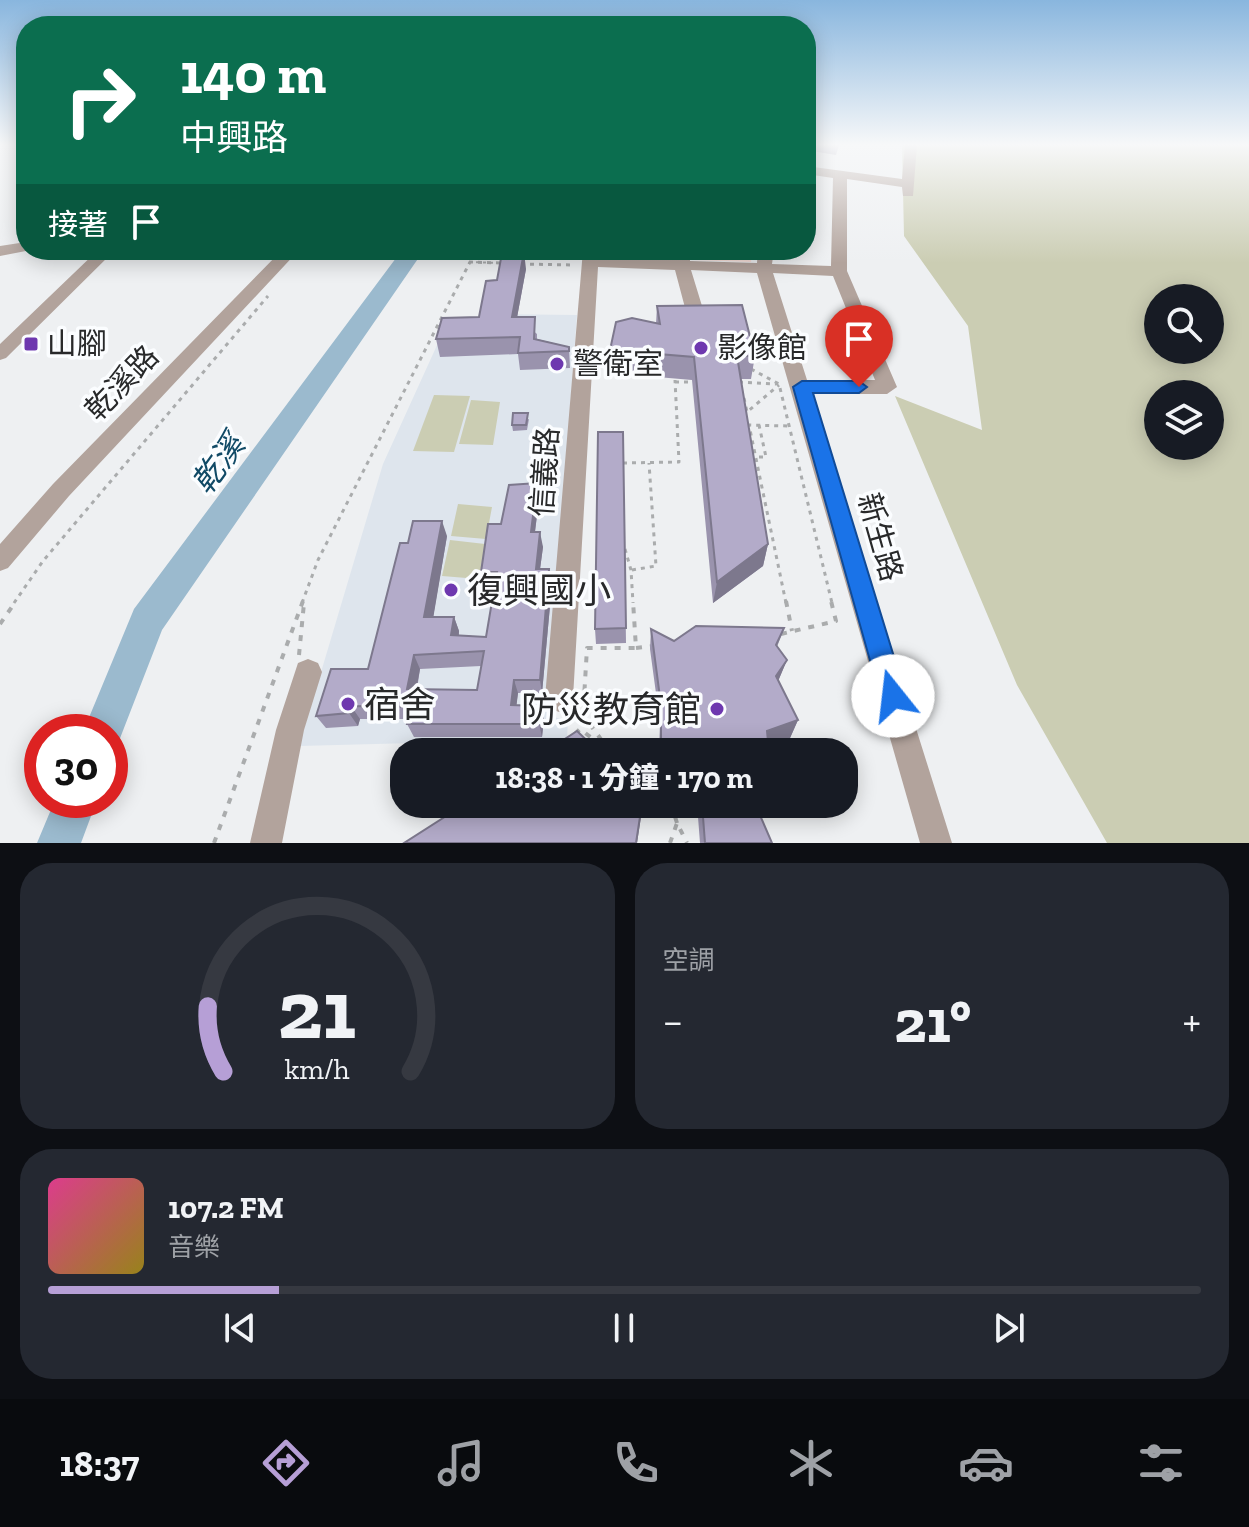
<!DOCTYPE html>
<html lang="zh-TW">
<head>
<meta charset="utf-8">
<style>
  :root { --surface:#171b24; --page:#242831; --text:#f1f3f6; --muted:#9ea1a6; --line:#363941; --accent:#b69fd6 }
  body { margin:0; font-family:"Zilla Slab","Noto Sans TC",serif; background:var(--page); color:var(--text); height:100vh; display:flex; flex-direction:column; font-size:30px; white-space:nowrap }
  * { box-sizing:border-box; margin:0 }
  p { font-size:26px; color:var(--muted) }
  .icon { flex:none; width:44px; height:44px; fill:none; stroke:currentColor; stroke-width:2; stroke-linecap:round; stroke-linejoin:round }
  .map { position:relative; height:843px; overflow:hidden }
  .details { display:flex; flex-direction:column; gap:20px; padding:20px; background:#0d0f14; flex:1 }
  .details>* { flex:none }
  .guide { position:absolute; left:16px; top:16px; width:800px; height:244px; border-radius:32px; box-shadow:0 4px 20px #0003; background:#0b6e4f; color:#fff; overflow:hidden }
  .buttons { position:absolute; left:1144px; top:284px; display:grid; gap:16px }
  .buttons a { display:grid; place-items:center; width:80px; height:80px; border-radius:50%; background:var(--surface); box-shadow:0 4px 20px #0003; font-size:40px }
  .speed { position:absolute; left:24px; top:714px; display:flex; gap:16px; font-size:40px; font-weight:700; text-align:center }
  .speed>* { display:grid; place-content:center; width:104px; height:104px; border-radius:50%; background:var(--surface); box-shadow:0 4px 20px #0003; line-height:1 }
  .speed .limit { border:12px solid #d22; background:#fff; color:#111 }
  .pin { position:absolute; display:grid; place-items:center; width:68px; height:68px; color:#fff; margin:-82px -34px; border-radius:50% 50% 50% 0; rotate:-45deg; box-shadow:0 0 8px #0007 }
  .pin .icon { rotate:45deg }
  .me { position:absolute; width:88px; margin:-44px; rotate:344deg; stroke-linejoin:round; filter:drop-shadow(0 0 6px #0008) }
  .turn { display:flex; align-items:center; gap:28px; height:168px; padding:0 32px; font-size:36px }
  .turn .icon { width:104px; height:104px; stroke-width:2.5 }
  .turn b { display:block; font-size:56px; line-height:68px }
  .then { display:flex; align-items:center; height:76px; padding:0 32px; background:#0003; gap:16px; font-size:30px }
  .big { font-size:60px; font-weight:800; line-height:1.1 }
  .details .card { flex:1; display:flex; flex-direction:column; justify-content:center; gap:12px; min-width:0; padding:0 28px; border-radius:32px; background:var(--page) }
  .details .dial { align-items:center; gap:0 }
  .dial svg { height:208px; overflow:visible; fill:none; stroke:var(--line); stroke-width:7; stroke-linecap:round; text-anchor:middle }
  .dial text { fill:var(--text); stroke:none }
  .song { display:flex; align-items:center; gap:24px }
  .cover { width:96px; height:96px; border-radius:12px; background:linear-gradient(135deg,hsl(330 70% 55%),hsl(50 70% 35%)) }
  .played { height:8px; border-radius:4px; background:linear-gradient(90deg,var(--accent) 20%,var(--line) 20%) }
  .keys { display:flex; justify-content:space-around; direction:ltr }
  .heat { display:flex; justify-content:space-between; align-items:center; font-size:44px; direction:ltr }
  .details .tiles { flex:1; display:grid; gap:20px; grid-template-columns:1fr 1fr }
  .card:last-child { grid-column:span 2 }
  .trip { position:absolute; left:390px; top:738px; width:468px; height:80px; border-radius:32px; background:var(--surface); box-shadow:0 4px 20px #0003; font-weight:800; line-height:80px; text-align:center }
  .menu { display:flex; height:128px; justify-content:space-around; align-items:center; background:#090b0e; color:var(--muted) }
  .menu .icon { width:56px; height:56px }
  .menu .selected { color:var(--accent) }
  .menu b { font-size:36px; color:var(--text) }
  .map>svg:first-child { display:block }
  .commercial { fill:#f9dfd9 }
  .built { fill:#dee5ed }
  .green { fill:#cbcdb3; fill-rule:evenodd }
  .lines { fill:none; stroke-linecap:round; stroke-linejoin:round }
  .river { fill:#9bbace; fill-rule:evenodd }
  .path-far2 { stroke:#aaacad; stroke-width:2; stroke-dasharray:3 4; stroke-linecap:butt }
  .path-far1 { stroke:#aaacad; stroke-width:3; stroke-dasharray:4 5; stroke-linecap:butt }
  .path { stroke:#aaacad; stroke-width:4; stroke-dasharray:6 8; stroke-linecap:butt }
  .minor { fill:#b2a39c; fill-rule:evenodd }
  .path-bridge-far1 { stroke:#aaacad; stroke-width:3; stroke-dasharray:4 5; stroke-linecap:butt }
  .path-bridge { stroke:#aaacad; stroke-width:4; stroke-dasharray:6 8; stroke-linecap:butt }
  .wall { fill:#9a93ad; fill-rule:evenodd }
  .shaded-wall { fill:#7d788d }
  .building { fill:#b3abc9; stroke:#7d788d; stroke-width:2; fill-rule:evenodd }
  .route { fill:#1a73e8; stroke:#114b97; stroke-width:2 }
  .poi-dot { fill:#6e38af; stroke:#fbfdff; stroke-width:3 }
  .labels { text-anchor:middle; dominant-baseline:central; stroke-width:7; stroke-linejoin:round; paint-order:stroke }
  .poi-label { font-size:30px; fill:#28292a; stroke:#fbfdff; text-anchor:start }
  .street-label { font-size:30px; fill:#28292a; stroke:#fbfdff }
  .water-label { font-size:32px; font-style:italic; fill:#114a66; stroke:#fbfdff }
  .near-poi-label { font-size:36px; fill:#28292a; stroke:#fbfdff; text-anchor:start }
</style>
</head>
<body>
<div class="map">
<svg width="1249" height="843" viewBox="0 0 1249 843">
  <rect width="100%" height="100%" fill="#eef0f2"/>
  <!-- commercial -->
  <path class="commercial" d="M 601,250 L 752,250 L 751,262 L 601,257 Z"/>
  <!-- built -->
  <path class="built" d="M 486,314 L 577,315 L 547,716 L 568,720 L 567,739 L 299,746 L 383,464 L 443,332 L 482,331 Z"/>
  <!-- green -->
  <path class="green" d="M 902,145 L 1249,145 L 1249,843 L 1107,843 L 1017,685 L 895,396 L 982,430 L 968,326 L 904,236 ZM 1158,298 L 1210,298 L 1210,350 L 1158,350 ZM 1158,394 L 1210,394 L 1210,446 L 1158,446 Z
    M 434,395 L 470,396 L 454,452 L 413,451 Z
    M 471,400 L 500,402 L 493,445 L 459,444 Z
    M 458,504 L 492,507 L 486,539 L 451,536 Z
    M 450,540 L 485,544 L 479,579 L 442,576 Z"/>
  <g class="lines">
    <!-- river -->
    <path class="river" d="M 402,250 L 424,250 L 162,630 L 117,746 L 110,749 L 110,732 L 83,732 L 134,609 Z
      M 55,800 L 97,800 L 81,843 L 37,843 Z"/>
    <!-- path-far2 -->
    <path class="path-far2" d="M 469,262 L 501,263
      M 469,264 L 476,250"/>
    <!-- path-far1 -->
    <path class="path-far1" d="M 469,262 L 501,263
      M 521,264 L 573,265
      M 751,369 L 779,384 L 832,603
      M 675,382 L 696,382
      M 739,382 L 776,384
      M 744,398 L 747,412 L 779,385
      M 623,463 L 679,462 L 675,380
      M 625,549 L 631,570 L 633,603
      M 632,570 L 656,566 L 649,463
      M 14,603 L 43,561 L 268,296
      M 302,603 L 318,560 L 470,262
      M 786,603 L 749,425 L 789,426"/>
    <!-- path -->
    <path class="path" d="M 786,601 L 792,631
      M 0,624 L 16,601
      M 781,634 L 836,621 L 831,601
      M 636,648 L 653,646
      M 299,655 L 304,603
      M 597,752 L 603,742 L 583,715 L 587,648 L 636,648 L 633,601
      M 671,804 L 677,823
      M 214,843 L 303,601
      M 670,843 L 677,823 L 687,843"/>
    <!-- minor -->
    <path class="minor" d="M 905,145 L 917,145 L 913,196 L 903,196 L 902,187 L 847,179 L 847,271 L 897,387 L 887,394 L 811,394 L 952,843 L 920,843 L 757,273 L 691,270 L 706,319 L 697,324 L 688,319 L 675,270 L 598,267 L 573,698 L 569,708 L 559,712 L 549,708 L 545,698 L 583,250 L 599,250 L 598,258 L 674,260 L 674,250 L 690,250 L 690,261 L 757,263 L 758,250 L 774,250 L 772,264 L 831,266 L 833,178 L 806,174 L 806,166 L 902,179 ZM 773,273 L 833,276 L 875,380 L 807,380 Z
      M 26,242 L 26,250 L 31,250 L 0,256 L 0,246 Z
      M 98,250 L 115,250 L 6,358 L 0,360 L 0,344 Z
      M 282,250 L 299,250 L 69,496 L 8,568 L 0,571 L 0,544 L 53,484 Z
      M 308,659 L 318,663 L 322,672 L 304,730 L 282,843 L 250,843 L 276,730 L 298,663 Z"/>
    <!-- path-bridge-far1 -->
    <path class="path-bridge-far1" d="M 750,457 L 766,457 L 759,425"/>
    <!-- path-bridge -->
    <path class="path-bridge" d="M 575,734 L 580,729 L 610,752"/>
  </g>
  <!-- wall -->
  <path class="wall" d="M 806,145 L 839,145 L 836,155 L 806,150 Z
    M 526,269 L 517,317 L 537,334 L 537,339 L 569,347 L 570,368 L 520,370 L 518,354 L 440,357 L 436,339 L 479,317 L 497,280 Z
    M 657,306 L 755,356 L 751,379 L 741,379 L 768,544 L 763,566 L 713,603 L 692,380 L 611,373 L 610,350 L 656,324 Z
    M 529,419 L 527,430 L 513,431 L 512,425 Z
    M 623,432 L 626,643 L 596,644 L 595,629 Z
    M 539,499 L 535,532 L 543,547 L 540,569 L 549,569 L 552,584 L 542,693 L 518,693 L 516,706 L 544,719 L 542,737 L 414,737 L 407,724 L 408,719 L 360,719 L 358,726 L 326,728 L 316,716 L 368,669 L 408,543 L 447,536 L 433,617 L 454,617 L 459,631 L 459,635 L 486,637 L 494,587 L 485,587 L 481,572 L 501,524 ZM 481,666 L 477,690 L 417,689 L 420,669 Z
    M 784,628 L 777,647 L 787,660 L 778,681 L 798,720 L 790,738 L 768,745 L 769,752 L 659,752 L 660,723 L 650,649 L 651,629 L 674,641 Z
    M 697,804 L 772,804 L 766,815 L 760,817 L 772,843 L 700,843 Z"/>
  <!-- shaded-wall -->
  <path class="shaded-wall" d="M 524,252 L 526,269 L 514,334 L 512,317 Z
    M 537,483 L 539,499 L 533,547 L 531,532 Z
    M 442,521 L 447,536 L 431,631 L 424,617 Z
    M 540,532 L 543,547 L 538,584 L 536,569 Z
    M 768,544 L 763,566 L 713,603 L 717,582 Z
    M 549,569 L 552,584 L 542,693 L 540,680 Z
    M 454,617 L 459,631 L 457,649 L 451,635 Z
    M 414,655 L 420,669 L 414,702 L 407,689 Z
    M 787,660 L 779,679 L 769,695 L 776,676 Z
    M 514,680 L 518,693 L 515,718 L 511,705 Z
    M 351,706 L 360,719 L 358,726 L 349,713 Z
    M 541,706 L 544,719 L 542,737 L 539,724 Z
    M 798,720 L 790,738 L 760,748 L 767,731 Z
    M 642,804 L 642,810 L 637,843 L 636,843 Z
    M 761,804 L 772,804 L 766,815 L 749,820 L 756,806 Z"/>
  <!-- building -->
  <path class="building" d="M 524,252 L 512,317 L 535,317 L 534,339 L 569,347 L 569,351 L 518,353 L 520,337 L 436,339 L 442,318 L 479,317 L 486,281 L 497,280 L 502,253 Z
    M 742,305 L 755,356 L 737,356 L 768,544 L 717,582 L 694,357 L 610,350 L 616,322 L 632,318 L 660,324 L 657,306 Z
    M 513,413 L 528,413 L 526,425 L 512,425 Z
    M 598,432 L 623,432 L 626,628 L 595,629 Z
    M 537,483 L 531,532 L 540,532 L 536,569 L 549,569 L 540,680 L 514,680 L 511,705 L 541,706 L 539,724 L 407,724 L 411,707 L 351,706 L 349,713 L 316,716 L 331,669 L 368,669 L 400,543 L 408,543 L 413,521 L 442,521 L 424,617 L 454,617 L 451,635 L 486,637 L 497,572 L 481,572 L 488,524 L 501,524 L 509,485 ZM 484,651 L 477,690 L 407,689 L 414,655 Z
    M 696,626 L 784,628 L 776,645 L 787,660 L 776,676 L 798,720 L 767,731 L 769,752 L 669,752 L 661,746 L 661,705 L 651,629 L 674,641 Z
    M 577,731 L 599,752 L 545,752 Z
    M 465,804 L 642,804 L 636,843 L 404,843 Z
    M 702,804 L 761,804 L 756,806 L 772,843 L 705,843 Z"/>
  <!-- sky -->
  <linearGradient id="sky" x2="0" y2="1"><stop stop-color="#89b6de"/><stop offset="0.55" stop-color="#f7f8f9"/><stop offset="1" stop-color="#f7f8f9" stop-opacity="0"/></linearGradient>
  <rect width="1249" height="263" fill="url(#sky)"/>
  <!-- route -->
  <path class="route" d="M 802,381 L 859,381 L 867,387 L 859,393 L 813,393 L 906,696 L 902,705 L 893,709 L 884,705 L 880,696 L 793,387 Z"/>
  <!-- markers -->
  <g class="poi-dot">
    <rect x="23" y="336" width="16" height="16" rx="4"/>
    <circle cx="701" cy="348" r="8"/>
    <circle cx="557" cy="364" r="8"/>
    <circle cx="451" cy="590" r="8"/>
    <circle cx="348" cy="704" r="8"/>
    <circle cx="717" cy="709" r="8"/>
  </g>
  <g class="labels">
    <!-- poi labels -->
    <g class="poi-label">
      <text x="47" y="344">山腳</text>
      <text x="717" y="348">影像館</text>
      <text x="573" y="364">警衛室</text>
    </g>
    <!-- street labels -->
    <g class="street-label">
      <text transform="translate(122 383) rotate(-46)">乾溪路</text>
      <text transform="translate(545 472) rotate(-86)">信義路</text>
      <text transform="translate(880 537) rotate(74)">新生路</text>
    </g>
    <!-- water labels -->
    <g class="water-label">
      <text transform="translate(218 464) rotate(-54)">乾溪</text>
    </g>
    <!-- near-poi labels -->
    <g class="near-poi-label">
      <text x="467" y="590">復興國小</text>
      <text x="364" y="704">宿舍</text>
      <text x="701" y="709" text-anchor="end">防災教育館</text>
    </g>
  </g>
</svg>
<div class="buttons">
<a><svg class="icon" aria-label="search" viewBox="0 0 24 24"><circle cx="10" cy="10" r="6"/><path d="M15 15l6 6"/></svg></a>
<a><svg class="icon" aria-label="layers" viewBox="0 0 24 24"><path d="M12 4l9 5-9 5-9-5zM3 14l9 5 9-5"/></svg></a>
</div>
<div class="speed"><div class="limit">30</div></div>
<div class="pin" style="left:859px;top:387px;background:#d93025"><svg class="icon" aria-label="arrive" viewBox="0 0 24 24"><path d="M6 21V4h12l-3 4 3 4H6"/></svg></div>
<svg class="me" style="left:893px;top:696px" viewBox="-20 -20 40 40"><circle r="19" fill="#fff"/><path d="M0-13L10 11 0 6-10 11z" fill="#1a73e8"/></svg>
<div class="trip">18:38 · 1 分鐘 · 170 m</div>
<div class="guide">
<div class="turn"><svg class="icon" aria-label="right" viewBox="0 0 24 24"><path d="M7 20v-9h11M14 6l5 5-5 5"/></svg><div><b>140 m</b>中興路</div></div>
<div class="then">接著<svg class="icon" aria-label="arrive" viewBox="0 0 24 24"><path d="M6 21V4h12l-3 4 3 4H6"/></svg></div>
</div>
</div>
<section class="details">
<div class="tiles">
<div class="card dial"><svg viewBox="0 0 100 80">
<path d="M14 69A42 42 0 1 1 86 69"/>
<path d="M14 69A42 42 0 0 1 8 44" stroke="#b69fd6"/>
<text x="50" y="56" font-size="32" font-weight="700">21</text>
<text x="50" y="72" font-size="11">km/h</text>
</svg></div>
<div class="card"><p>空調</p>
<div class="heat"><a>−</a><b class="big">21°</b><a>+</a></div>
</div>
<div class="card">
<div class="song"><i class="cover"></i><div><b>107.2 FM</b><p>音樂</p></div></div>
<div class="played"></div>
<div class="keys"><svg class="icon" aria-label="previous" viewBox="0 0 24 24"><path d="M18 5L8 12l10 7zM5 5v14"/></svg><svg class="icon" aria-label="pause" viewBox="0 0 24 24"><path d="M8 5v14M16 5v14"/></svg><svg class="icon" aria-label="next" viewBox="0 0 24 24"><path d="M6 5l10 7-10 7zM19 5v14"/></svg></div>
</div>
</div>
</section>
<nav class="menu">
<b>18:37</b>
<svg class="icon selected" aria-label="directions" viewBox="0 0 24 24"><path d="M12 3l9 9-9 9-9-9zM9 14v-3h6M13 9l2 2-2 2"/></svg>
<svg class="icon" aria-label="music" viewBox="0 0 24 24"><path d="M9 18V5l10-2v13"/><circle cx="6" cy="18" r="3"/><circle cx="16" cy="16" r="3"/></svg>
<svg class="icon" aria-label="phone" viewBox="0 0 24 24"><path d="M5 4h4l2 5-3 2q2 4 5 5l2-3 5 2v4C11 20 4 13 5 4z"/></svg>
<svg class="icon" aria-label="climate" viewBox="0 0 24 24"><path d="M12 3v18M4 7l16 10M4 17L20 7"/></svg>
<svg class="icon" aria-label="car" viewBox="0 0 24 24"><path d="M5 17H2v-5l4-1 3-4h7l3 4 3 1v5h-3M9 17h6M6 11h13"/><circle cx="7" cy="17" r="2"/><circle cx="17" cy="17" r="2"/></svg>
<svg class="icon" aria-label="filters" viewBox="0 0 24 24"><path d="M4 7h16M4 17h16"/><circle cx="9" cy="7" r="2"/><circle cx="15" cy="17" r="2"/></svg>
</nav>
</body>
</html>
